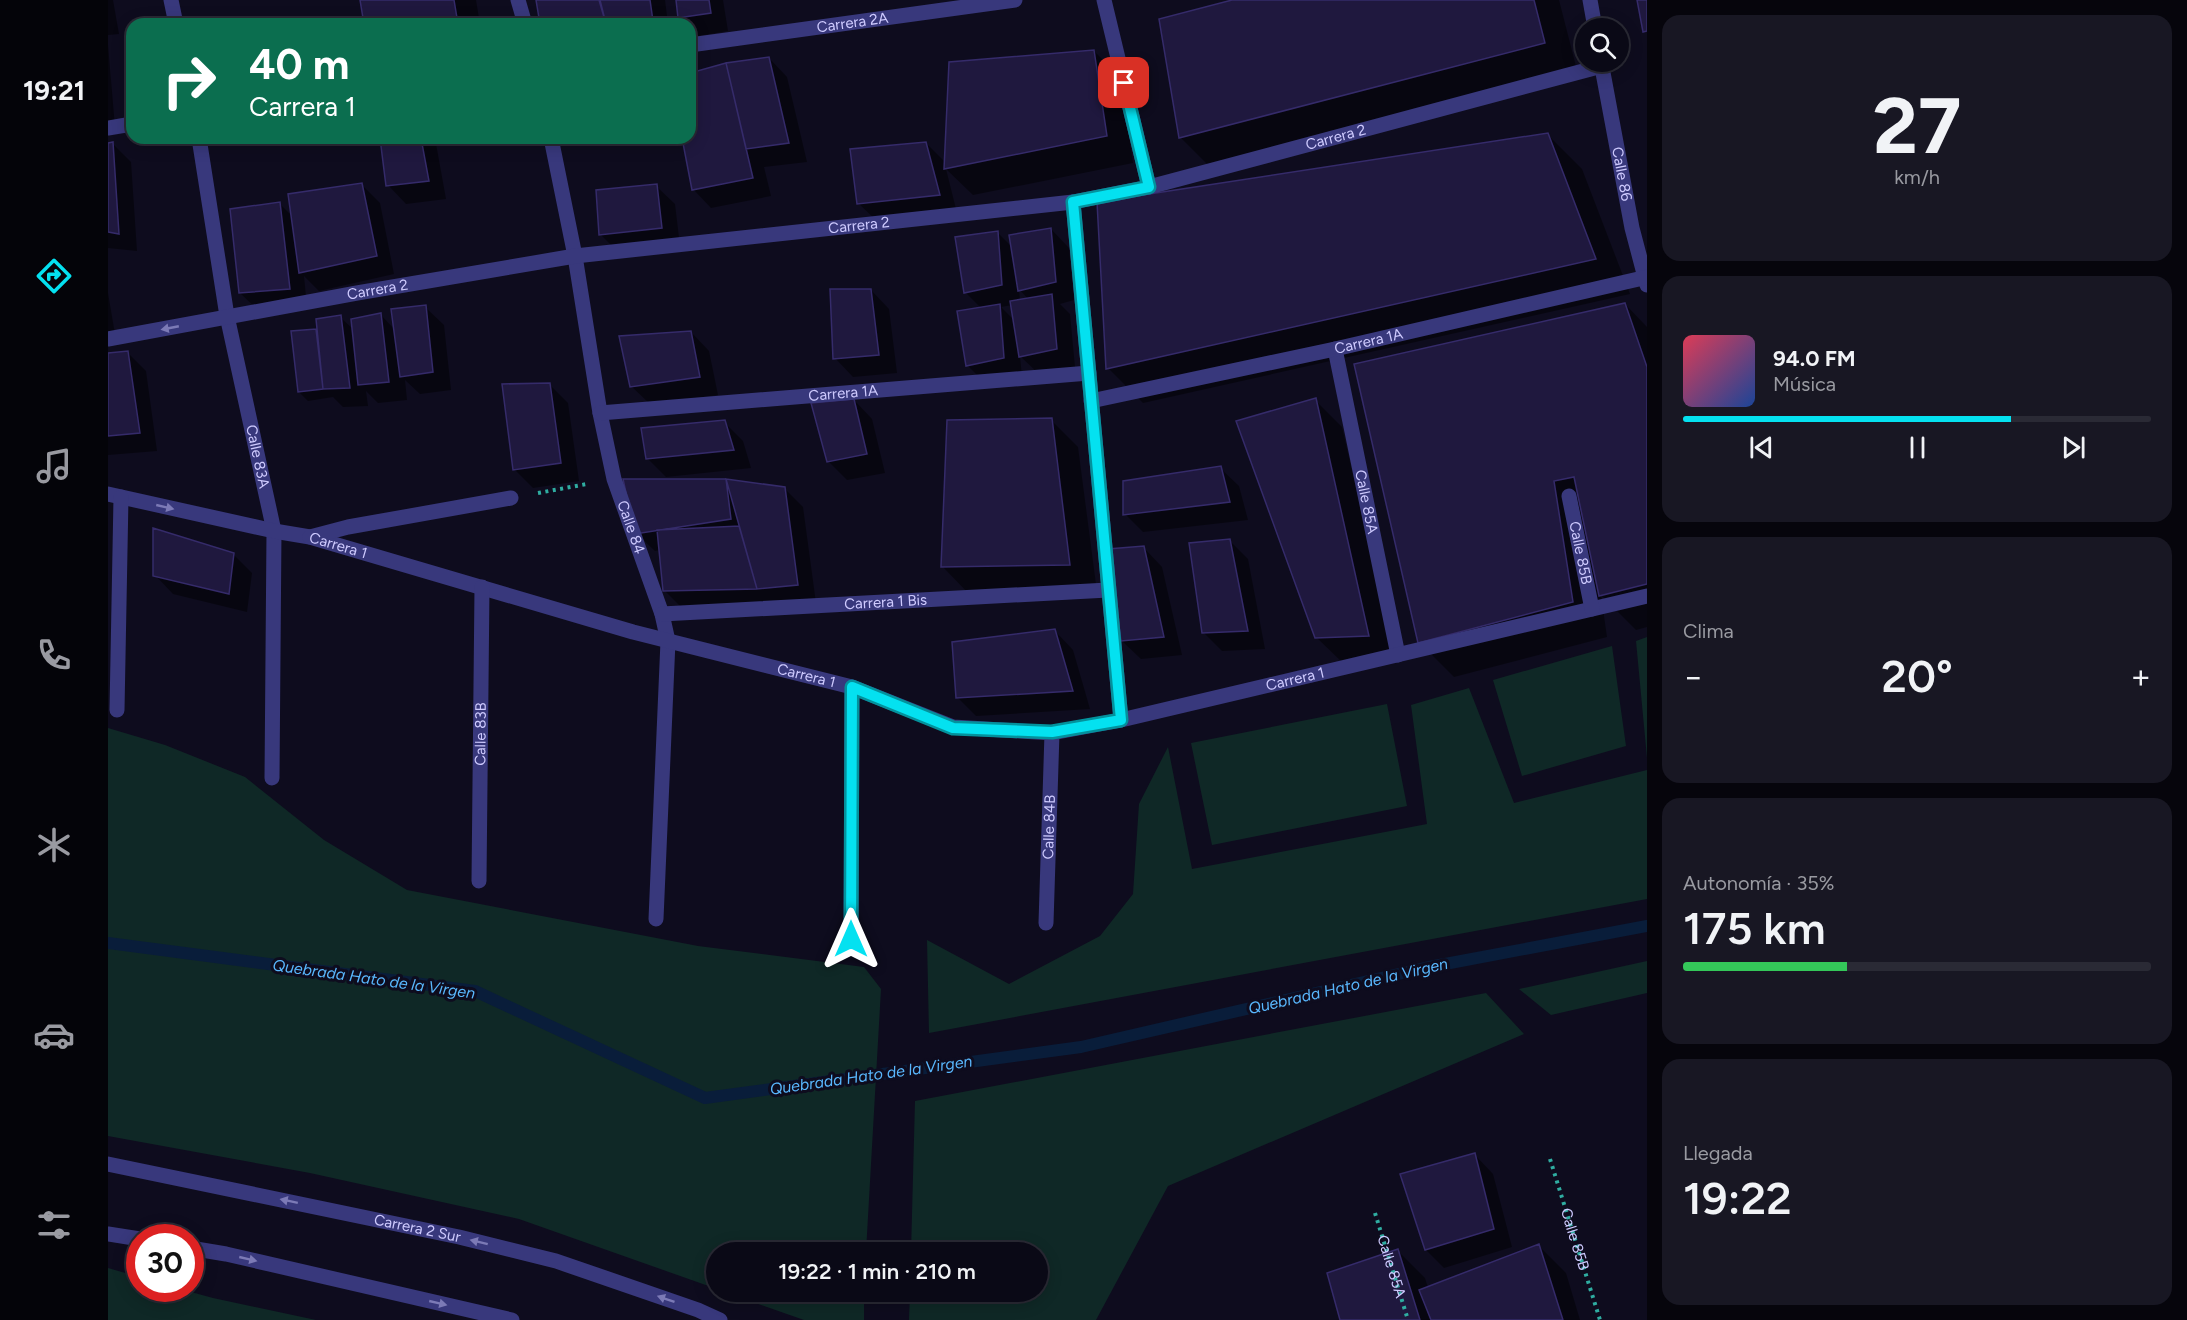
<!DOCTYPE html>
<html lang="es">
<head>
<meta charset="utf-8">
<style>
  :root { --surface:#0a0916; --page:#181723; --text:#f1f3f6; --muted:#999aa1; --line:#2a2a35; --accent:#04e1f0 }
  body { margin:0; font-family:Figtree,sans-serif; background:var(--page); color:var(--text); height:100vh; display:flex; flex-direction:column; font-size:22px; white-space:nowrap }
  * { box-sizing:border-box; margin:0 }
  p { font-size:20px; color:var(--muted) }
  .icon { flex:none; width:33px; height:33px; fill:none; stroke:currentColor; stroke-width:2; stroke-linecap:round; stroke-linejoin:round }
  .map { position:relative; flex:1; overflow:hidden }
  .sheet { display:flex; flex-direction:column; gap:15px; padding:15px; background:#06050c; width:540px }
  .sheet>* { flex:none }
  .banner { position:absolute; left:18px; top:18px; width:570px; height:126px; border-radius:18px; box-shadow:0 3px 15px #0003,0 0 0 2px var(--line); background:#0b6e4f; color:#fff; overflow:hidden }
  .fabs { position:absolute; left:1467px; top:18px; display:grid; gap:12px }
  .fabs a { display:grid; place-items:center; width:54px; height:54px; border-radius:50%; background:var(--surface); box-shadow:0 3px 15px #0003,0 0 0 2px var(--line); font-size:30px }
  .speed { position:absolute; left:18px; top:1224px; display:flex; gap:12px; font-size:30px; font-weight:700; text-align:center }
  .speed>* { display:grid; place-content:center; width:78px; height:78px; border-radius:50%; background:var(--surface); box-shadow:0 3px 15px #0003,0 0 0 2px var(--line); line-height:1 }
  .speed .limit { border:9px solid #d22; background:#fff; color:#111 }
  .pin { position:absolute; display:grid; place-items:center; width:51px; height:51px; color:#fff; margin:-26px; border-radius:12px; box-shadow:0 3px 9px #0006 }
  .me { position:absolute; width:66px; margin:-33px; rotate:0deg; stroke-linejoin:round; filter:drop-shadow(0 0 4px #0008) }
  .turn { display:flex; align-items:center; gap:21px; height:126px; padding:0 24px; font-size:27px }
  .turn .icon { width:78px; height:78px; stroke-width:2.5 }
  .turn b { display:block; font-size:42px; line-height:51px }
  .big { font-size:45px; font-weight:600; line-height:1.1 }
  .sheet .card { flex:1; display:flex; flex-direction:column; justify-content:center; gap:9px; min-width:0; padding:0 21px; border-radius:18px; background:var(--page) }
  .sheet .dial { align-items:center; gap:0 }
  .dial b { font-size:78px; line-height:1 }
  .song { display:flex; align-items:center; gap:18px }
  .cover { width:72px; height:72px; border-radius:9px; background:linear-gradient(135deg,hsl(350 70% 55%),hsl(220 70% 35%)) }
  .played { height:6px; border-radius:3px; background:linear-gradient(90deg,var(--accent) 70%,var(--line) 70%) }
  .keys { display:flex; justify-content:space-around; direction:ltr }
  .heat { display:flex; justify-content:space-between; align-items:center; font-size:33px; direction:ltr }
  .charge { height:9px; border-radius:4px; background:linear-gradient(90deg,#34c759 35%,var(--line) 0) }
  .trip { position:absolute; left:598px; top:1242px; width:342px; height:60px; border-radius:30px; background:var(--surface); box-shadow:0 3px 15px #0003,0 0 0 2px var(--line); font-weight:600; line-height:60px; text-align:center }
  main { display:flex; flex:1; min-height:0 }
  .tabs { display:flex; flex-direction:column; width:108px; justify-content:space-around; align-items:center; background:#040409; color:var(--muted) }
  .tabs .icon { width:42px; height:42px }
  .tabs .selected { color:var(--accent) }
  .tabs b { font-size:27px; color:var(--text) }
  .map>svg:first-child { display:block }
  .green { fill:#0f2826 }
  .shadow { fill:#0007; fill-rule:evenodd }
  .lines { fill:none; stroke-linecap:round; stroke-linejoin:round }
  .stream { stroke:#091d3a; stroke-width:12 }
  .building { fill:#1f183e; stroke:#352b6a; stroke-width:1.5 }
  .path { stroke:#2fada1; stroke-width:4; stroke-dasharray:3 4.5; stroke-linecap:butt }
  .minor { stroke:#38387c; stroke-width:15 }
  .oneway { fill:#7c7ab6 }
  .route-casing { stroke:#03929c; stroke-width:15 }
  .route { stroke:#04e1f0; stroke-width:10 }
  .labels { text-anchor:middle; dominant-baseline:central; stroke-width:6; stroke-linejoin:round; paint-order:stroke }
  .street-label { font-size:15px; fill:#cecafe; stroke:#0e0c1e }
  .water-label { font-size:16px; font-style:italic; fill:#59b7fd; stroke:#0e0c1e }
</style>
</head>
<body>
<main>
<nav class="tabs">
<b>19:21</b>
<svg class="icon selected" aria-label="directions" viewBox="0 0 24 24"><path d="M12 3l9 9-9 9-9-9zM9 14v-3h6M13 9l2 2-2 2"/></svg>
<svg class="icon" aria-label="music" viewBox="0 0 24 24"><path d="M9 18V5l10-2v13"/><circle cx="6" cy="18" r="3"/><circle cx="16" cy="16" r="3"/></svg>
<svg class="icon" aria-label="phone" viewBox="0 0 24 24"><path d="M5 4h4l2 5-3 2q2 4 5 5l2-3 5 2v4C11 20 4 13 5 4z"/></svg>
<svg class="icon" aria-label="climate" viewBox="0 0 24 24"><path d="M12 3v18M4 7l16 10M4 17L20 7"/></svg>
<svg class="icon" aria-label="car" viewBox="0 0 24 24"><path d="M5 17H2v-5l4-1 3-4h7l3 4 3 1v5h-3M9 17h6M6 11h13"/><circle cx="7" cy="17" r="2"/><circle cx="17" cy="17" r="2"/></svg>
<svg class="icon" aria-label="filters" viewBox="0 0 24 24"><path d="M4 7h16M4 17h16"/><circle cx="9" cy="7" r="2"/><circle cx="15" cy="17" r="2"/></svg>
</nav>
<div class="map">
<svg width="1539" height="1320" viewBox="0 0 1539 1320">
  <rect width="100%" height="100%" fill="#0e0c1e"/>
  <!-- green -->
  <path class="green" d="M 1539,637 L 1539,758 L 1528,641 Z
    M 1504,646 L 1518,746 L 1414,776 L 1385,680 Z
    M 1361,688 L 1406,803 L 1539,770 L 1539,899 L 821,1033 L 819,940 L 901,984 L 992,936 L 1025,894 L 1031,804 L 1060,747 L 1084,869 L 1319,824 L 1303,705 Z
    M 1279,704 L 1299,806 L 1104,845 L 1083,743 Z
    M 0,728 L 57,745 L 137,777 L 216,840 L 299,890 L 590,946 L 756,967 L 773,989 L 758,1252 L 609,1252 L 609,1289 L 411,1219 L 202,1173 L 0,1136 Z
    M 1539,961 L 1539,993 L 1443,1015 L 1411,989 Z
    M 1378,993 L 1416,1034 L 1060,1186 L 988,1320 L 801,1320 L 802,1292 L 930,1292 L 930,1252 L 803,1252 L 807,1101 Z
    M 0,1268 L 31,1277 L 32,1288 L 72,1289 L 105,1298 L 208,1320 L 0,1320 Z
    M 616,1292 L 756,1292 L 756,1320 L 696,1320 Z"/>
  <!-- shadow -->
  <path class="shadow" d="M 0,0 L 5,0 L 11,34 L 0,35 Z
    M 253,0 L 368,0 L 372,24 L 258,24 Z
    M 429,0 L 557,0 L 560,24 L 434,24 Z
    M 569,0 L 615,0 L 620,31 L 590,36 L 582,28 L 582,24 L 578,24 L 572,17 Z
    M 1130,0 L 1451,0 L 1471,78 L 1107,172 L 1072,137 Z
    M 0,45 L 7,127 L 0,127 Z
    M 986,51 L 1013,78 L 1025,163 L 865,195 L 838,169 L 849,213 L 769,221 L 750,203 L 818,143 L 838,163 Z
    M 661,58 L 679,77 L 699,162 L 656,167 L 663,196 L 603,208 L 585,189 L 575,138 L 582,138 L 582,75 Z
    M 1439,134 L 1474,169 L 1522,294 L 1035,403 L 1000,368 Z
    M 274,138 L 327,138 L 338,199 L 298,204 L 280,185 Z
    M 5,144 L 23,162 L 29,251 L 0,248 L 0,145 Z
    M 253,184 L 272,203 L 286,274 L 211,291 L 196,276 L 199,307 L 151,311 L 132,293 L 172,204 L 185,217 Z
    M 548,186 L 567,204 L 572,246 L 511,253 L 493,235 Z
    M 943,229 L 961,248 L 966,300 L 952,304 L 962,314 L 967,367 L 931,374 L 912,356 L 914,377 L 878,384 L 860,366 L 851,312 L 874,309 L 858,293 L 889,232 L 905,248 ZM 911,289 L 921,300 L 912,301 ZM 904,305 L 907,321 L 893,307 Z
    M 763,290 L 781,309 L 789,373 L 745,377 L 727,358 Z
    M 0,293 L 8,340 L 0,340 Z
    M 1517,304 L 1539,327 L 1539,627 L 1528,630 L 1493,595 L 1499,637 L 1346,677 L 1311,642 Z
    M 317,307 L 336,325 L 343,390 L 312,394 L 297,380 L 299,400 L 270,403 L 258,391 L 260,406 L 235,407 L 225,397 L 200,401 L 191,392 L 208,330 L 211,333 L 232,317 L 246,330 L 273,315 L 287,330 Z
    M 583,332 L 601,351 L 610,395 L 542,404 L 523,386 Z
    M 20,353 L 38,371 L 49,451 L 0,455 L 0,355 Z
    M 442,385 L 460,403 L 471,481 L 425,488 L 406,469 Z
    M 746,400 L 764,419 L 777,473 L 739,480 L 721,462 L 705,405 Z
    M 1207,400 L 1234,427 L 1288,662 L 1236,664 L 1208,637 Z
    M 943,420 L 970,447 L 989,592 L 861,594 L 834,566 Z
    M 616,422 L 635,441 L 643,468 L 558,477 L 540,459 Z
    M 1112,468 L 1131,486 L 1140,520 L 1035,532 L 1017,514 Z
    M 618,481 L 677,489 L 695,507 L 708,603 L 575,609 L 556,590 L 552,550 L 547,551 L 528,533 Z
    M 1121,540 L 1140,559 L 1157,649 L 1114,651 L 1096,633 Z
    M 1036,548 L 1054,567 L 1074,655 L 1033,659 L 1014,641 Z
    M 125,554 L 144,573 L 139,612 L 65,594 L 47,575 Z
    M 947,631 L 965,650 L 982,709 L 868,716 L 849,697 Z
    M 1367,1155 L 1385,1174 L 1404,1247 L 1336,1268 L 1318,1250 Z
    M 1431,1246 L 1458,1273 L 1472,1320 L 1234,1320 L 1290,1251 L 1317,1278 L 1320,1288 Z"/>
  <g class="lines">
    <!-- stream -->
    <path class="stream" d="M 0,943 L 367,991 L 597,1098 L 973,1047 L 1321,967 L 1539,926"/>
  </g>
  <!-- building -->
  <path class="building" d="M 252,0 L 346,0 L 350,24 L 256,24 Z
    M 428,0 L 491,0 L 498,24 L 432,24 Z
    M 492,0 L 542,0 L 545,21 L 531,24 L 498,24 Z
    M 568,0 L 601,0 L 603,13 L 570,18 Z
    M 1124,0 L 1426,0 L 1437,43 L 1071,138 L 1051,19 Z
    M 1529,0 L 1539,0 L 1539,31 L 1535,32 Z
    M 986,50 L 999,136 L 836,169 L 841,62 Z
    M 661,57 L 681,143 L 638,149 L 618,63 Z
    M 618,63 L 645,178 L 584,190 L 574,138 L 582,138 L 582,73 Z
    M 1440,133 L 1488,259 L 998,369 L 989,202 Z
    M 272,138 L 313,138 L 321,181 L 278,186 Z
    M 5,142 L 11,234 L 0,232 L 0,143 Z
    M 818,142 L 832,195 L 749,204 L 742,149 Z
    M 254,183 L 269,256 L 191,273 L 180,194 Z
    M 549,184 L 554,228 L 491,235 L 488,190 Z
    M 172,202 L 182,289 L 131,293 L 122,209 Z
    M 943,228 L 948,282 L 910,291 L 901,235 Z
    M 890,231 L 894,285 L 856,293 L 847,237 Z
    M 722,289 L 763,289 L 771,355 L 725,359 Z
    M 944,294 L 949,349 L 911,357 L 902,301 Z
    M 1517,303 L 1539,367 L 1539,584 L 1491,596 L 1466,477 L 1446,481 L 1465,602 L 1310,643 L 1246,364 Z
    M 892,304 L 896,358 L 858,366 L 849,311 Z
    M 318,305 L 325,372 L 292,377 L 283,309 Z
    M 273,313 L 281,382 L 250,385 L 243,319 Z
    M 233,315 L 242,388 L 215,389 L 208,319 Z
    M 208,329 L 215,389 L 190,392 L 183,331 Z
    M 583,331 L 592,377 L 522,387 L 511,336 Z
    M 20,351 L 32,433 L 0,436 L 0,353 Z
    M 442,383 L 453,463 L 405,470 L 394,384 Z
    M 1208,398 L 1261,636 L 1207,638 L 1128,421 Z
    M 746,399 L 759,454 L 719,462 L 703,403 Z
    M 944,418 L 962,565 L 833,567 L 839,420 Z
    M 617,420 L 626,450 L 538,459 L 533,428 Z
    M 1113,466 L 1122,502 L 1015,515 L 1015,481 Z
    M 515,479 L 618,479 L 623,519 L 527,534 Z
    M 618,479 L 677,487 L 690,585 L 649,589 Z
    M 631,526 L 649,589 L 555,591 L 549,530 Z
    M 45,528 L 126,553 L 121,594 L 45,576 Z
    M 1122,539 L 1140,631 L 1094,633 L 1081,543 Z
    M 1036,546 L 1056,637 L 1013,641 L 1000,549 Z
    M 947,629 L 965,691 L 848,698 L 844,642 Z
    M 1367,1153 L 1386,1229 L 1317,1250 L 1292,1174 Z
    M 1431,1244 L 1455,1320 L 1323,1320 L 1311,1290 Z
    M 1290,1249 L 1312,1320 L 1232,1320 L 1219,1273 Z"/>
  <g class="lines">
    <!-- path -->
    <g class="path">
      <path d="M 430,493 L 479,484"/>
      <path id="s1" d="M 1442,1159 L 1492,1320"/>
      <path id="s2" d="M 1267,1213 L 1300,1320"/>
    </g>
    <!-- minor -->
    <g class="minor">
      <path d="M 63,0 L 68,24"/>
      <path d="M 410,0 L 417,24"/>
      <path d="M 996,0 L 1041,187"/>
      <path d="M 1482,0 L 1487,28"/>
      <path id="s3" d="M 582,45 L 907,0"/>
      <path id="s4" d="M 1493,62 L 1524,228 L 1539,285"/>
      <path d="M 0,128 L 24,124"/>
      <path id="s5" d="M 91,138 L 119,316 L 166,531 L 164,778"/>
      <path id="s6" d="M 443,138 L 467,256 L 492,413 L 506,479 L 554,614 L 560,641 L 548,919"/>
      <path d="M 965,202 L 1013,720"/>
      <path id="s7" d="M 0,339 L 249,293 L 467,256 L 965,202 L 1041,187 L 1494,66"/>
      <path id="s8" d="M 1227,349 L 1290,655"/>
      <path id="s9" d="M 983,401 L 1227,349 L 1539,277"/>
      <path id="s10" d="M 492,413 L 981,373"/>
      <path id="s11" d="M 0,494 L 166,531 L 202,537 L 525,632 L 744,687 L 845,727 L 944,733 L 1013,720 L 1539,596"/>
      <path id="s12" d="M 1461,496 L 1484,609"/>
      <path d="M 202,537 L 240,527 L 403,498"/>
      <path id="s13" d="M 554,614 L 1000,590"/>
      <path d="M 9,710 L 13,497"/>
      <path id="s14" d="M 371,881 L 374,587"/>
      <path id="s15" d="M 938,923 L 944,733"/>
      <path d="M 743,939 L 744,687"/>
      <path id="s16" d="M 0,1164 L 351,1237 L 448,1261 L 590,1310 L 612,1320"/>
      <path d="M 0,1234 L 32,1239"/>
      <path d="M 82,1248 L 118,1254 L 404,1320"/>
    </g>
  </g>
  <!-- one-way arrows -->
  <defs><path id="oneway-solid" d="M-6-.8H1V-3.2L6.5 0L1 3.2V.8H-6Z" transform="scale(1.5)"/></defs>
  <g class="oneway">
    <use href="#oneway-solid" transform="translate(62 328) rotate(169)"/>
    <use href="#oneway-solid" transform="translate(57 507) rotate(13)"/>
    <use href="#oneway-solid" transform="translate(181 1201) rotate(-168)"/>
    <use href="#oneway-solid" transform="translate(371 1242) rotate(-166)"/>
    <use href="#oneway-solid" transform="translate(140 1259) rotate(13)"/>
    <use href="#oneway-solid" transform="translate(558 1299) rotate(-161)"/>
    <use href="#oneway-solid" transform="translate(330 1303) rotate(13)"/>
  </g>
  <g class="lines">
    <defs>
      <path id="route" d="M 743,939 L 744,687 L 845,728 L 944,732 L 1013,720 L 965,202 L 1041,187 L 1016,83"/>
    </defs>
    <!-- route casing -->
    <use href="#route" class="route-casing"/>
    <!-- route -->
    <use href="#route" class="route"/>
  </g>
  <g class="labels">
    <!-- street labels -->
    <g class="street-label">
      <text stroke="none"><textPath href="#s3" startOffset="164">Carrera 2A</textPath></text>
      <text stroke="none"><textPath href="#s7" startOffset="1246">Carrera 2</textPath></text>
      <text stroke="none"><textPath href="#s4" startOffset="114">Calle 86</textPath></text>
      <text stroke="none"><textPath href="#s7" startOffset="760">Carrera 2</textPath></text>
      <text stroke="none"><textPath href="#s7" startOffset="274">Carrera 2</textPath></text>
      <text stroke="none"><textPath href="#s9" startOffset="284">Carrera 1A</textPath></text>
      <text stroke="none"><textPath href="#s10" startOffset="244">Carrera 1A</textPath></text>
      <text stroke="none"><textPath href="#s5" startOffset="324">Calle 83A</textPath></text>
      <text stroke="none"><textPath href="#s8" startOffset="156">Calle 85A</textPath></text>
      <text stroke="none"><textPath href="#s6" startOffset="398">Calle 84</textPath></text>
      <text stroke="none"><textPath href="#s11" startOffset="236">Carrera 1</textPath></text>
      <text stroke="none"><textPath href="#s12" startOffset="58">Calle 85B</textPath></text>
      <text stroke="none"><textPath href="#s13" startOffset="224">Carrera 1 Bis</textPath></text>
      <text stroke="none"><textPath href="#s11" startOffset="722">Carrera 1</textPath></text>
      <text stroke="none"><textPath href="#s11" startOffset="1226">Carrera 1</textPath></text>
      <text stroke="none"><textPath href="#s14" startOffset="147">Calle 83B</textPath></text>
      <text stroke="none"><textPath href="#s15" startOffset="96">Calle 84B</textPath></text>
      <text stroke="none"><textPath href="#s16" startOffset="316">Carrera 2 Sur</textPath></text>
      <text stroke="none"><textPath href="#s1" startOffset="84">Calle 85B</textPath></text>
      <text stroke="none"><textPath href="#s2" startOffset="56">Calle 85A</textPath></text>
    </g>
    <!-- water labels -->
    <g class="water-label">
      <text transform="translate(266 979) rotate(8)">Quebrada Hato de la Virgen</text>
      <text transform="translate(1240 986) rotate(-13)">Quebrada Hato de la Virgen</text>
      <text transform="translate(763 1075) rotate(-8)">Quebrada Hato de la Virgen</text>
    </g>
  </g>
</svg>
<div class="fabs">
<a><svg class="icon" aria-label="search" viewBox="0 0 24 24"><circle cx="10" cy="10" r="6"/><path d="M15 15l6 6"/></svg></a>
</div>
<div class="speed"><div class="limit">30</div></div>
<div class="pin" style="left:1016px;top:83px;background:#d93025"><svg class="icon" aria-label="arrive" viewBox="0 0 24 24"><path d="M6 21V4h12l-3 4 3 4H6"/></svg></div>
<svg class="me" style="left:743px;top:939px" viewBox="-20 -20 40 40"><path d="M0-17L14 15 0 8-14 15z" fill="#04e1f0" stroke="#fff" stroke-width="4"/></svg>
<div class="trip">19:22 · 1 min · 210 m</div>
<div class="banner">
<div class="turn"><svg class="icon" aria-label="right" viewBox="0 0 24 24"><path d="M7 20v-9h11M14 6l5 5-5 5"/></svg><div><b>40 m</b>Carrera 1</div></div>
</div>
</div>
<section class="sheet">
<div class="card dial"><b>27</b><p>km/h</p></div>
<div class="card">
<div class="song"><i class="cover"></i><div><b>94.0 FM</b><p>Música</p></div></div>
<div class="played"></div>
<div class="keys"><svg class="icon" aria-label="previous" viewBox="0 0 24 24"><path d="M18 5L8 12l10 7zM5 5v14"/></svg><svg class="icon" aria-label="pause" viewBox="0 0 24 24"><path d="M8 5v14M16 5v14"/></svg><svg class="icon" aria-label="next" viewBox="0 0 24 24"><path d="M6 5l10 7-10 7zM19 5v14"/></svg></div>
</div>
<div class="card"><p>Clima</p>
<div class="heat"><a>−</a><b class="big">20°</b><a>+</a></div>
</div>
<div class="card"><p>Autonomía · 35%</p><b class="big">175 km</b><div class="charge"></div></div>
<div class="card"><p>Llegada</p><b class="big">19:22</b></div>
</section>
</main>
</body>
</html>
